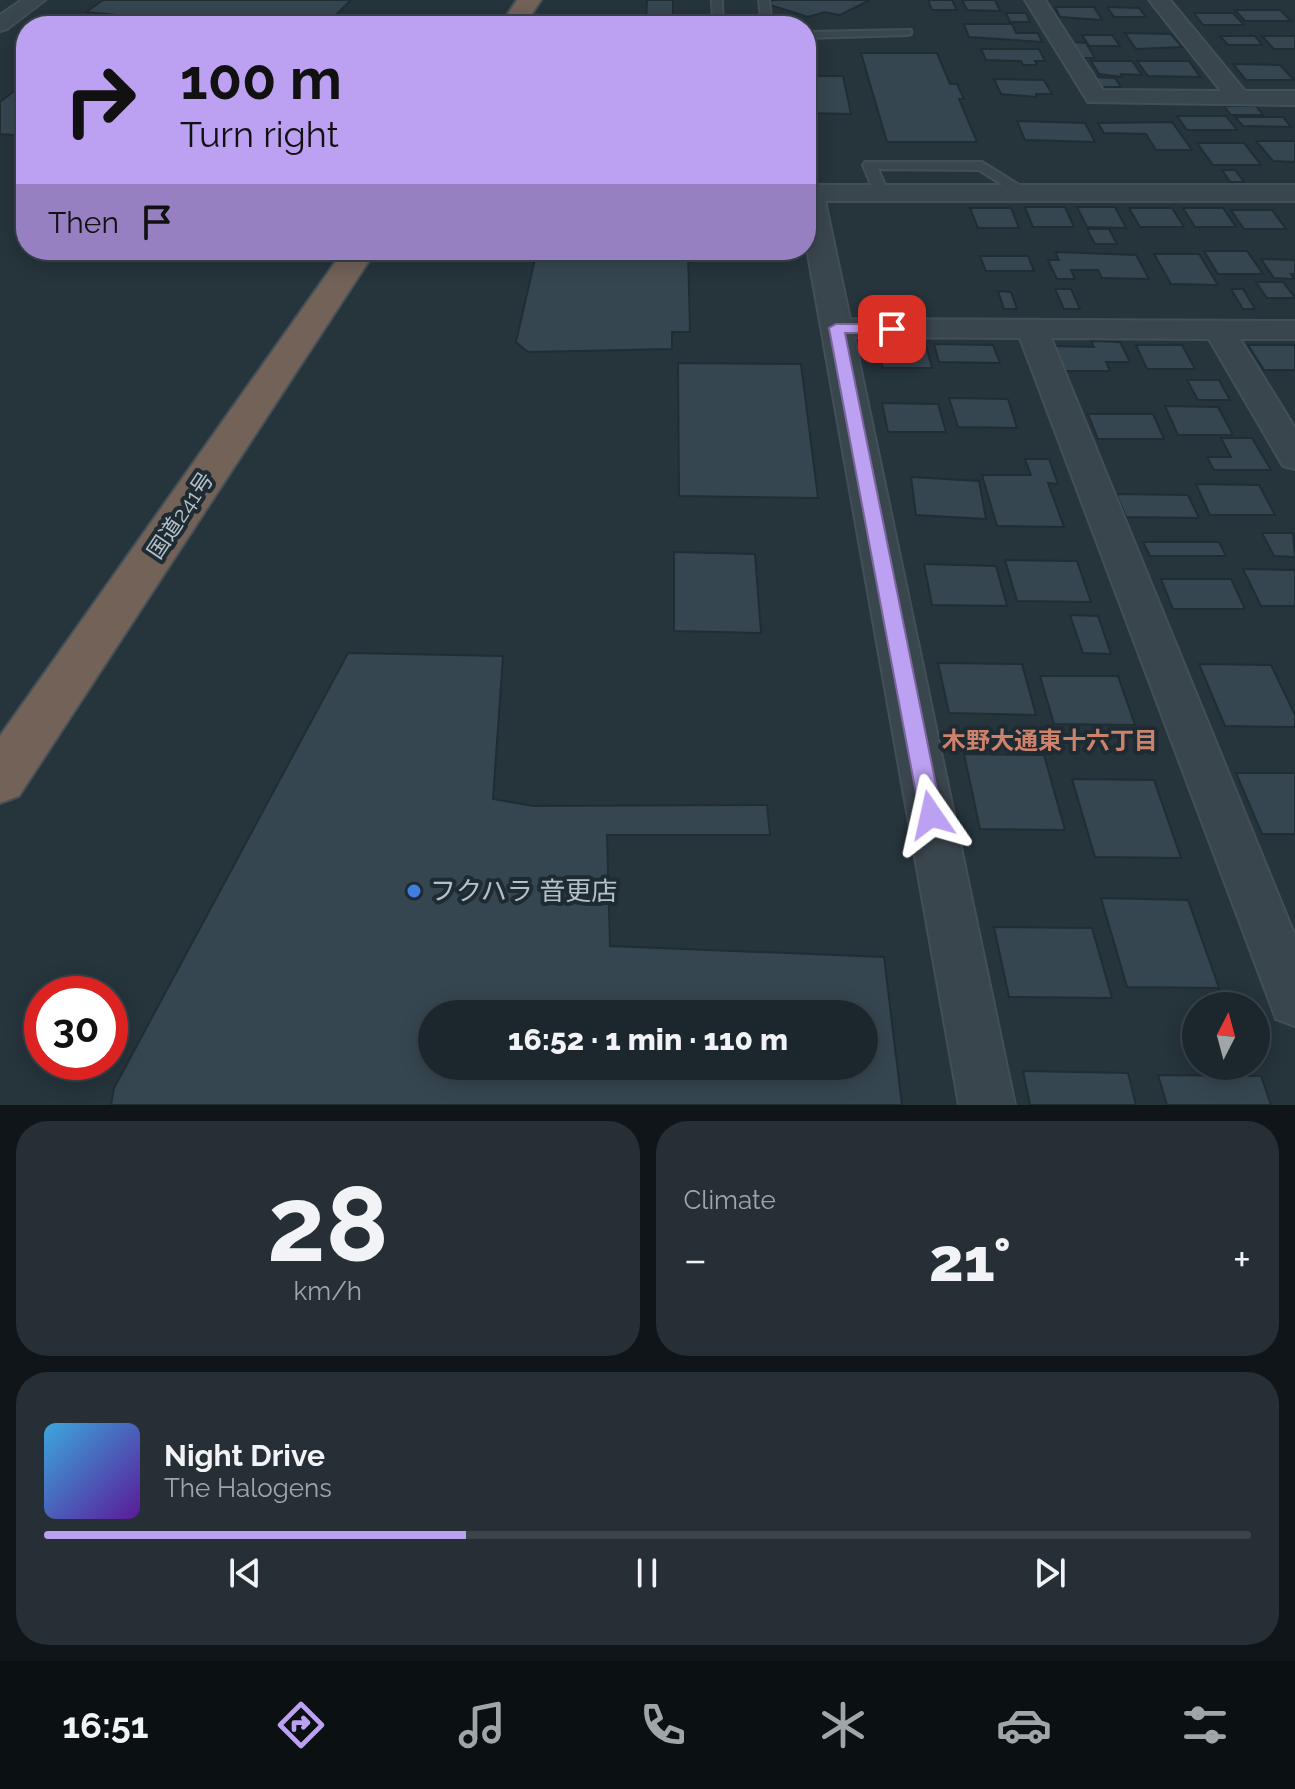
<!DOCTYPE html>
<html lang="en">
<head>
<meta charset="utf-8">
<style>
  :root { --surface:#1c272d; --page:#252f35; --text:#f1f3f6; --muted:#a0a5aa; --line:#3a4449; --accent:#bca0f2 }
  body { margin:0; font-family:Raleway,"Noto Sans JP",sans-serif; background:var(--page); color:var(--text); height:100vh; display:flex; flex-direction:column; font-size:30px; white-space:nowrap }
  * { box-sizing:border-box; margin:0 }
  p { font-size:26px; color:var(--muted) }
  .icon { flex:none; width:44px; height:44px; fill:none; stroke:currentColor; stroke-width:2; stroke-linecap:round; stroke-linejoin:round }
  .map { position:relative; height:1105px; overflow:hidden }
  .drawer { display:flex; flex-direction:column; gap:16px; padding:16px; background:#0f1519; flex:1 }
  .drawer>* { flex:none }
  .banner { position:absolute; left:16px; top:16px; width:800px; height:244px; border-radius:32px; box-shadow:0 4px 20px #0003,0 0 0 2px var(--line); background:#bca0f2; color:#111; overflow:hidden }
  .needle { width:52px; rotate:6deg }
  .controls { position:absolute; left:1182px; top:992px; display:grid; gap:16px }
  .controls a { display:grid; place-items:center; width:88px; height:88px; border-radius:50%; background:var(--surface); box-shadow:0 4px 20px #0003,0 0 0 2px var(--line); font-size:40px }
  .speed { position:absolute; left:24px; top:976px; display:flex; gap:16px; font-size:40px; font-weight:700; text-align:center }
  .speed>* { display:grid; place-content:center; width:104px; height:104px; border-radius:50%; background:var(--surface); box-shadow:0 4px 20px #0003,0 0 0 2px var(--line); line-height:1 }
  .speed .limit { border:12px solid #d22; background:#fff; color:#111 }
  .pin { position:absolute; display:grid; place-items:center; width:68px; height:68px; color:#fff; margin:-34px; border-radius:16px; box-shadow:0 4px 12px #0006 }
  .me { position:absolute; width:88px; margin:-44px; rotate:349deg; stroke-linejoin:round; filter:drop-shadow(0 0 6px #0008) }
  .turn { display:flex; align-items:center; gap:28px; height:168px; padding:0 32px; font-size:36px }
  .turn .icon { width:104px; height:104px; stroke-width:2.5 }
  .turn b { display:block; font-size:56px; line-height:68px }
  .then { display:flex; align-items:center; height:76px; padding:0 32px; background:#0003; gap:16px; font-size:30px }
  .big { font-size:60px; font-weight:800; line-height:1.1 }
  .drawer .card { flex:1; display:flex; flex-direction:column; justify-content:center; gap:12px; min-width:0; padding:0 28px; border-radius:32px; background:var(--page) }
  .drawer .dial { align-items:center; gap:0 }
  .dial b { font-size:104px; line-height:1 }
  .song { display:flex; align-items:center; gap:24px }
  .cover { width:96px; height:96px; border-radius:12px; background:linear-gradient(135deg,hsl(200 70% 55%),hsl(270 70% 35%)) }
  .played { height:8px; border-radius:4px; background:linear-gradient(90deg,var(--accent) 35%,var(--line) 35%) }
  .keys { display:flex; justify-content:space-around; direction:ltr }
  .heat { display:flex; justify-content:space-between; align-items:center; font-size:44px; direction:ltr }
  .drawer .tiles { flex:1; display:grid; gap:16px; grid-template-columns:1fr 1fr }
  .card:last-child { grid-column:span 2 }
  .trip { position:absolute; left:418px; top:1000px; width:460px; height:80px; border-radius:40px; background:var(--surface); box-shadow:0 4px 20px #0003,0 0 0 2px var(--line); font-weight:800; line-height:80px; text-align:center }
  .tab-bar { display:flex; height:128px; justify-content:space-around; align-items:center; background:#0b1012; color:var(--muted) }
  .tab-bar .icon { width:56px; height:56px }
  .tab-bar .current { color:var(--accent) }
  .tab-bar b { font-size:36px; color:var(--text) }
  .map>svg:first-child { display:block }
  .building { fill:#364650; stroke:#212d34; stroke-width:2; fill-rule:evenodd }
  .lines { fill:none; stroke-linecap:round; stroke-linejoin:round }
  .lane-casing { stroke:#434f56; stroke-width:4 }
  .street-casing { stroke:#434f56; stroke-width:4 }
  .highway-casing { stroke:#455058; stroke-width:4 }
  .lane { fill:#3a464d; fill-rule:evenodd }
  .street { fill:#3a464d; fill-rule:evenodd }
  .highway { fill:#726258; fill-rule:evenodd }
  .route { fill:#bca0f2; stroke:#7a689d; stroke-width:2 }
  .shop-dot { fill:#3f7fe0; stroke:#1f2b32; stroke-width:3 }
  .labels { text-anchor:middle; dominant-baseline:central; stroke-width:8; stroke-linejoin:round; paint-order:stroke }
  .street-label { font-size:22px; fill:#b6c0c8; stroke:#1f2b32 }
  .neighbourhood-label { font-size:24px; font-weight:bold; fill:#cd826c; stroke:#1f2b32 }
  .near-poi-label { font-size:26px; fill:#b6c0c8; stroke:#1f2b32; text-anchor:start }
</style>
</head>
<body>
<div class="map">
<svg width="1295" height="1105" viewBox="0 0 1295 1105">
  <rect width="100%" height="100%" fill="#26343c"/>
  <!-- building -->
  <path class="building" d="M 103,0 L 351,0 L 325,26 L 101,26 L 116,15 L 86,12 Z
    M 647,0 L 673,0 L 673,21 L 646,21 Z
    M 773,0 L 870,0 L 840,15 L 825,12 L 808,17 L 767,4 Z
    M 928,0 L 952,0 L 957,10 L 932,10 Z
    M 962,0 L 995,0 L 1000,11 L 967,10 Z
    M 1055,7 L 1094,7 L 1102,20 L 1060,17 Z
    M 1107,7 L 1139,8 L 1146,17 L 1114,17 Z
    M 1235,10 L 1280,10 L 1291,21 L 1245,21 Z
    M 1006,13 L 1026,13 L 1030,22 L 1010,22 Z
    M 1194,13 L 1233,13 L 1244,25 L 1203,25 Z
    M 964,24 L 1012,24 L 1016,33 L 1038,33 L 1042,42 L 969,37 Z
    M 1125,33 L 1171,34 L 1182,47 L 1136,49 Z
    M 1082,35 L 1112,35 L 1120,46 L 1089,46 Z
    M 1220,36 L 1255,36 L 1262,45 L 1228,45 Z
    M 1262,36 L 1295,36 L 1295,49 L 1274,49 Z
    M 1070,42 L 1086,43 L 1095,58 L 1080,58 Z
    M 981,49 L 1039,49 L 1045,61 L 1035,61 L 1037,65 L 1023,65 L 1021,61 L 986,60 Z
    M 861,53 L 937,53 L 950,84 L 957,84 L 964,99 L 959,99 L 977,142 L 887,142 Z
    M 1091,61 L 1132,61 L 1142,75 L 1121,74 L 1122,77 L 1099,74 Z
    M 1137,61 L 1189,61 L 1200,77 L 1148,76 Z
    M 1233,64 L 1280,65 L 1294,80 L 1246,80 Z
    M 806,76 L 843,76 L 851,114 L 806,113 Z
    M 1093,77 L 1115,78 L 1121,87 L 1099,87 Z
    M 994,79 L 1044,80 L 1052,94 L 1036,94 L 1037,97 L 1001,94 Z
    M 26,82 L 26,136 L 0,134 L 0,102 Z
    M 1224,106 L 1256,106 L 1263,115 L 1231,115 Z
    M 1177,116 L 1226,116 L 1237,130 L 1187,130 Z
    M 1235,117 L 1283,117 L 1291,127 L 1243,126 Z
    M 1017,121 L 1085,123 L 1095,142 L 1025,140 Z
    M 1172,122 L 1192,150 L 1156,150 L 1146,134 L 1104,133 L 1098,123 Z
    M 1256,141 L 1295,141 L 1295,162 L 1273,161 Z
    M 1197,143 L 1244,143 L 1261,165 L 1213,165 Z
    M 1222,170 L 1235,170 L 1244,182 L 1230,182 Z
    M 1025,207 L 1065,207 L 1074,227 L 1033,227 Z
    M 1077,207 L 1115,207 L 1126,228 L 1087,227 Z
    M 970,208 L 1011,208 L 1019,228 L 978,228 Z
    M 1129,208 L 1172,208 L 1184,227 L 1140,227 Z
    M 1183,208 L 1223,208 L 1236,227 L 1195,227 Z
    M 1231,210 L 1272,210 L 1286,229 L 1244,229 Z
    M 1087,229 L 1109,229 L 1117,244 L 1095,244 Z
    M 537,250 L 688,250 L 690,332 L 672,332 L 672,349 L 528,352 L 516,342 Z
    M 1204,251 L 1247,251 L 1263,274 L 1218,274 Z
    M 1055,252 L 1136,255 L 1149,279 L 1102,278 L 1098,270 L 1071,270 L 1075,279 L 1057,279 L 1048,260 L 1059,260 Z
    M 1154,254 L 1199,254 L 1218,285 L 1171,284 Z
    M 980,256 L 1028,256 L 1034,271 L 986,271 Z
    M 1261,259 L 1295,260 L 1295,274 L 1291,274 L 1294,279 L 1274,278 Z
    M 1256,282 L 1283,282 L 1295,298 L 1267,298 Z
    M 1055,289 L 1071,289 L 1080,309 L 1064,309 Z
    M 1231,289 L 1243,289 L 1255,309 L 1243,309 Z
    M 998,291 L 1011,292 L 1017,309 L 1004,309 Z
    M 1091,341 L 1120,342 L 1130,362 L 1106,362 L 1110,371 L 1064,371 L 1054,346 L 1094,347 Z
    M 934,344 L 993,345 L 1000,363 L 939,362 Z
    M 1136,345 L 1182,345 L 1195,369 L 1147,369 Z
    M 1248,345 L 1295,345 L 1295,370 L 1264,370 Z
    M 878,346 L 926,346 L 932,368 L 883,368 Z
    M 678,363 L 801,364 L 818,498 L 679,496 Z
    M 1187,380 L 1219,380 L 1230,400 L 1198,400 Z
    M 949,398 L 1008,399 L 1017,428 L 958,427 Z
    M 882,403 L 938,404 L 946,432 L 888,432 Z
    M 1165,406 L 1218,407 L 1233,435 L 1178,435 Z
    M 1088,414 L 1153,414 L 1164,439 L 1098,439 Z
    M 1221,438 L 1252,438 L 1271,470 L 1214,470 L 1207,457 L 1231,457 Z
    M 1025,459 L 1049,459 L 1058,484 L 1048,483 L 1064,527 L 997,526 L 982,475 L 1031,475 Z
    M 911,477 L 979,481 L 986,519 L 916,515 Z
    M 1196,484 L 1259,485 L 1275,515 L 1210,515 Z
    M 1116,494 L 1188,495 L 1199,518 L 1126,517 Z
    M 1262,533 L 1293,533 L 1295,557 L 1274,556 Z
    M 1143,542 L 1219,542 L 1226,556 L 1150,556 Z
    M 674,552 L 755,554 L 761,633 L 674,631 Z
    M 1005,560 L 1077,561 L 1091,602 L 1017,601 Z
    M 924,564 L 996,566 L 1007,606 L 932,605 Z
    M 1243,569 L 1295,570 L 1295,606 L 1261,606 Z
    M 1161,579 L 1231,579 L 1245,609 L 1173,609 Z
    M 1070,615 L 1098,616 L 1111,654 L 1083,653 Z
    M 348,653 L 503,656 L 493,799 L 533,806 L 767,805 L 770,835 L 607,835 L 610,946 L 884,957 L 902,1105 L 111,1105 L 114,1088 ZM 432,1014 L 864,1014 L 864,1066 L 432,1066 Z
    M 938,663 L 1022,664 L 1036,715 L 949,713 Z
    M 1199,664 L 1271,665 L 1295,715 L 1295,727 L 1225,726 Z
    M 1040,676 L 1118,676 L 1135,725 L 1054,724 Z
    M 964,754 L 1044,755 L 1065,830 L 980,829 Z
    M 1236,773 L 1295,773 L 1295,834 L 1262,834 Z
    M 1072,779 L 1154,780 L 1181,858 L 1095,857 Z
    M 1101,898 L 1188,900 L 1219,988 L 1127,987 Z
    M 994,927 L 1092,928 L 1112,998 L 1009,997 Z
    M 1023,1071 L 1128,1073 L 1136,1105 L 1030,1105 Z
    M 1158,1075 L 1261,1076 L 1271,1105 L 1167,1105 Z"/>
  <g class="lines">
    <defs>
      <path id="lane" d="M 712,0 L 722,0 L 723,26 L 713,26 Z
        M 759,0 L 769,0 L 772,26 L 762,26 Z
        M 911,30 L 911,34 L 907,35 L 806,38 L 806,32 Z
        M 865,162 L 982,162 L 1032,193 L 1020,196 L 979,170 L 878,169 L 888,192 L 881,196 L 874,192 L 863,165 Z"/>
      <path id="street" d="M 22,0 L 45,0 L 7,29 L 0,31 L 0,15 Z
        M 1025,0 L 1045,0 L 1103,90 L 1221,91 L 1149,0 L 1170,0 L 1245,91 L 1295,91 L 1295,105 L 1088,102 Z
        M 806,185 L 1295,185 L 1295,201 L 825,201 L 850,319 L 1295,321 L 1295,339 L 1240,339 L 1295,428 L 1295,469 L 1283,466 L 1209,339 L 1051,338 L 1295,936 L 1295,1026 L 1276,1019 L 1269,1000 L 1020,338 L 854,337 L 1015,1105 L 959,1105 L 806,243 Z"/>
      <path id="highway" d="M 517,0 L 541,0 L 524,26 L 500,26 Z
        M 344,250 L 376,250 L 19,796 L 0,803 L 0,736 Z"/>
    </defs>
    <!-- lane casing -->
    <use href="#lane" class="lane-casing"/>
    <!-- street casing -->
    <use href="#street" class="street-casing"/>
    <!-- highway casing -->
    <use href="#highway" class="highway-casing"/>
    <!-- lane -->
    <use href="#lane" class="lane"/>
    <!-- street -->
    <use href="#street" class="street"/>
    <!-- highway -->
    <use href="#highway" class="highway"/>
  </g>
  <!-- route -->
  <path class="route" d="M 836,324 L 892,324 L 900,329 L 892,333 L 845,333 L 942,815 L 939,823 L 931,826 L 923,823 L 920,815 L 829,328 Z"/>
  <!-- markers -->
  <circle class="shop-dot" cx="414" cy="891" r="8"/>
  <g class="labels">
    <!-- street labels -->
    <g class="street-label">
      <text transform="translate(180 515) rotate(-56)">国道241号</text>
    </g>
    <!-- neighbourhood labels -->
    <g class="neighbourhood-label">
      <text x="1050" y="740">木野大通東十六丁目</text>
    </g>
    <!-- near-poi labels -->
    <g class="near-poi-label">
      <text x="430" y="891">フクハラ 音更店</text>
    </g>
  </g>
</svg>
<div class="controls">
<a><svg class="needle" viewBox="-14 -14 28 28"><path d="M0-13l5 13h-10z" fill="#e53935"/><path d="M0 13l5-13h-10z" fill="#a0a5aa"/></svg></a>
</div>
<div class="speed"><div class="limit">30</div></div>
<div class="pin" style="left:892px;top:329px;background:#d93025"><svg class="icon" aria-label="arrive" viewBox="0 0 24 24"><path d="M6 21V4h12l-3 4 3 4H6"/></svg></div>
<svg class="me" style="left:931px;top:815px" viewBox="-20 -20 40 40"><path d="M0-17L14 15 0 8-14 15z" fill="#bca0f2" stroke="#fff" stroke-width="4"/></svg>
<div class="trip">16:52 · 1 min · 110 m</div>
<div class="banner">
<div class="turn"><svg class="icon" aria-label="right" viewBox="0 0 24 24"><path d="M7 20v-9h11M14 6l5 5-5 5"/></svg><div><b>100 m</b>Turn right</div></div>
<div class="then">Then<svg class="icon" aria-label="arrive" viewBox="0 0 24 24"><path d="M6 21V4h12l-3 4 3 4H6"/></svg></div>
</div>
</div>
<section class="drawer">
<div class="tiles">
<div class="card dial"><b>28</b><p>km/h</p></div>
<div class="card"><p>Climate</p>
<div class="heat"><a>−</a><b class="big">21°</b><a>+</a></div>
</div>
<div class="card">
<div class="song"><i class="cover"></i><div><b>Night Drive</b><p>The Halogens</p></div></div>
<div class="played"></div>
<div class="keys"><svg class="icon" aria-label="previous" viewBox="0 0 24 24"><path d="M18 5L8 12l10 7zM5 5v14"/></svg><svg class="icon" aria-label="pause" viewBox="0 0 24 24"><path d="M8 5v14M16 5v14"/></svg><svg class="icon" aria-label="next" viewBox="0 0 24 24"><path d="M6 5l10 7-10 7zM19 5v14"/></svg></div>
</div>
</div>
</section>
<nav class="tab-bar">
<b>16:51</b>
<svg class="icon current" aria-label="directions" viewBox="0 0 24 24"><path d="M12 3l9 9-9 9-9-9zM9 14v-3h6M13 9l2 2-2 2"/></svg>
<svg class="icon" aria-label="music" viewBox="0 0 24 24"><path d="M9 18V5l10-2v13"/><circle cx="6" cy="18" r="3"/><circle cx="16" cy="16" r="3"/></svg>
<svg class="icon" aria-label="phone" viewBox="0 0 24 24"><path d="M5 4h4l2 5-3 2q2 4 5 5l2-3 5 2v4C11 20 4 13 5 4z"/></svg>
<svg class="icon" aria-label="climate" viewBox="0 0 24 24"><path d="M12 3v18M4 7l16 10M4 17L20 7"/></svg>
<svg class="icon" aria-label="car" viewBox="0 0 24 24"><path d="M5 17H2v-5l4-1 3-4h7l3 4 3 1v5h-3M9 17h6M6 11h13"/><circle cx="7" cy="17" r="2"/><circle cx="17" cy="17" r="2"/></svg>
<svg class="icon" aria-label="filters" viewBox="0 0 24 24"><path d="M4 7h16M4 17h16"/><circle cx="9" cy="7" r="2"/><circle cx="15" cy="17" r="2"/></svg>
</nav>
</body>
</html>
